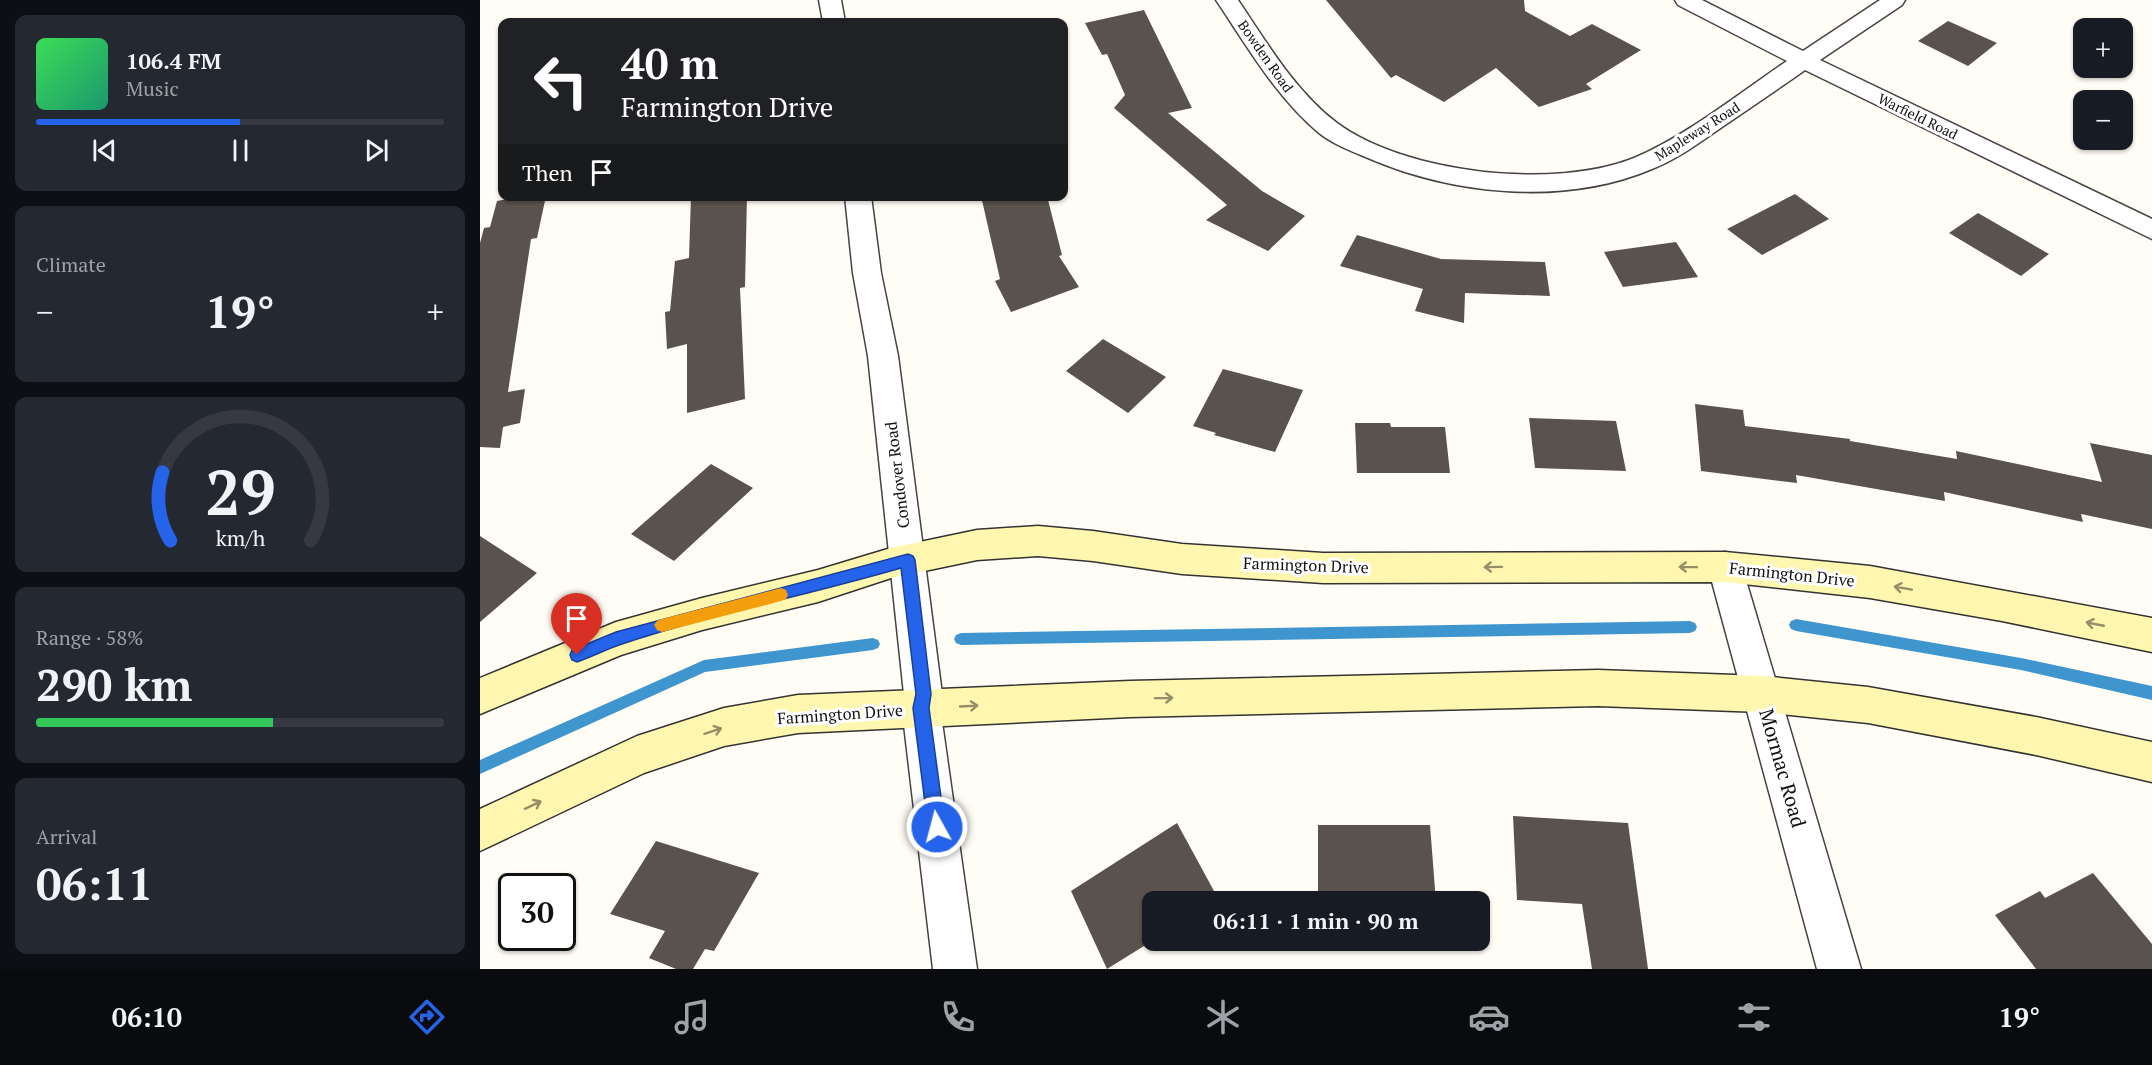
<!DOCTYPE html>
<html lang="en">
<head>
<meta charset="utf-8">
<style>
  :root { --surface:#171b24; --page:#242831; --text:#f1f3f6; --muted:#9ea1a6; --line:#363941; --accent:#2563eb }
  body { margin:0; font-family:"PT Serif",serif; background:var(--page); color:var(--text); height:100vh; display:flex; flex-direction:column; font-size:22px; white-space:nowrap }
  * { box-sizing:border-box; margin:0 }
  p { font-size:20px; color:var(--muted) }
  .icon { flex:none; width:33px; height:33px; fill:none; stroke:currentColor; stroke-width:2; stroke-linecap:round; stroke-linejoin:round }
  .map { position:relative; flex:1; overflow:hidden }
  .details { display:flex; flex-direction:column; gap:15px; padding:15px; background:#0d0f14; width:480px }
  .details>* { flex:none }
  .guide { position:absolute; left:18px; top:18px; width:570px; height:183px; border-radius:12px; box-shadow:0 2px 4px #0004; background:#202124; color:#fff; overflow:hidden }
  .controls { position:absolute; left:1593px; top:18px; display:grid; gap:12px }
  .controls a { display:grid; place-items:center; width:60px; height:60px; border-radius:12px; background:var(--surface); box-shadow:0 2px 4px #0004; font-size:30px }
  .speed { position:absolute; left:18px; top:873px; display:flex; gap:12px; font-size:30px; font-weight:700; text-align:center }
  .speed>* { display:grid; place-content:center; width:78px; height:78px; border-radius:50%; background:var(--surface); box-shadow:0 2px 4px #0004; line-height:1 }
  .speed .limit { border:3px solid #111; border-radius:9px; background:#fff; color:#111 }
  .pin { position:absolute; display:grid; place-items:center; width:51px; height:51px; color:#fff; margin:-62px -26px; border-radius:50% 50% 50% 0; rotate:-45deg; box-shadow:0 0 6px #0007 }
  .pin .icon { rotate:45deg }
  .me { position:absolute; width:66px; margin:-33px; rotate:353deg; stroke-linejoin:round; filter:drop-shadow(0 0 4px #0008) }
  .turn { display:flex; align-items:center; gap:21px; height:126px; padding:0 24px; font-size:27px }
  .turn .icon { width:78px; height:78px; stroke-width:2.5 }
  .turn b { display:block; font-size:42px; line-height:51px }
  .then { display:flex; align-items:center; height:57px; padding:0 24px; background:#0003; gap:12px; font-size:22px }
  .big { font-size:45px; font-weight:700; line-height:1.1 }
  .details .widget { flex:1; display:flex; flex-direction:column; justify-content:center; gap:9px; min-width:0; padding:0 21px; border-radius:12px; background:var(--page) }
  .details .dial { align-items:center; gap:0 }
  .dial svg { height:156px; overflow:visible; fill:none; stroke:var(--line); stroke-width:7; stroke-linecap:round; text-anchor:middle }
  .dial text { fill:var(--text); stroke:none }
  .song { display:flex; align-items:center; gap:18px }
  .cover { width:72px; height:72px; border-radius:9px; background:linear-gradient(135deg,hsl(130 70% 55%),hsl(160 70% 35%)) }
  .played { height:6px; border-radius:3px; background:linear-gradient(90deg,var(--accent) 50%,var(--line) 50%) }
  .keys { display:flex; justify-content:space-around; direction:ltr }
  .heat { display:flex; justify-content:space-between; align-items:center; font-size:33px; direction:ltr }
  .charge { height:9px; border-radius:4px; background:linear-gradient(90deg,#34c759 58%,var(--line) 0) }
  .trip { position:absolute; left:662px; top:891px; width:348px; height:60px; border-radius:12px; background:var(--surface); box-shadow:0 2px 4px #0004; font-weight:700; line-height:60px; text-align:center }
  .dock { display:flex; height:96px; justify-content:space-around; align-items:center; background:#090b0e; color:var(--muted) }
  .dock .icon { width:42px; height:42px }
  .dock .current { color:var(--accent) }
  .dock b { font-size:27px; color:var(--text) }
  main { display:flex; flex:1; min-height:0 }
  .map>svg:first-child { display:block }
  .lines { fill:none; stroke-linecap:round; stroke-linejoin:round }
  .stream { fill:#3f96cf; fill-rule:evenodd }
  .building { fill:#5a524d }
  .street-casing { stroke:#444; stroke-width:3 }
  .secondary-casing { stroke:#333; stroke-width:3 }
  .street { fill:#fff; fill-rule:evenodd }
  .secondary { fill:#fff6b0; fill-rule:evenodd }
  .oneway { stroke:#948f68 }
  .route { fill:#2563eb; stroke:#184099; stroke-width:1.5 }
  .slow { fill:#f59e0b }
  .labels { text-anchor:middle; dominant-baseline:central; stroke-width:6; stroke-linejoin:round; paint-order:stroke }
  .far-street-label { font-size:14px; fill:#111; stroke:#fff }
  .street-label { font-size:16px; fill:#111; stroke:#fff }
  .near-street-label { font-size:20px; fill:#111; stroke:#fff }
</style>
</head>
<body>
<main>
<section class="details">
<div class="widget">
<div class="song"><i class="cover"></i><div><b>106.4 FM</b><p>Music</p></div></div>
<div class="played"></div>
<div class="keys"><svg class="icon" aria-label="previous" viewBox="0 0 24 24"><path d="M18 5L8 12l10 7zM5 5v14"/></svg><svg class="icon" aria-label="pause" viewBox="0 0 24 24"><path d="M8 5v14M16 5v14"/></svg><svg class="icon" aria-label="next" viewBox="0 0 24 24"><path d="M6 5l10 7-10 7zM19 5v14"/></svg></div>
</div>
<div class="widget"><p>Climate</p>
<div class="heat"><a>−</a><b class="big">19°</b><a>+</a></div>
</div>
<div class="widget dial"><svg viewBox="0 0 100 80">
<path d="M14 69A42 42 0 1 1 86 69"/>
<path d="M14 69A42 42 0 0 1 10 34" stroke="#2563eb"/>
<text x="50" y="56" font-size="32" font-weight="700">29</text>
<text x="50" y="72" font-size="11">km/h</text>
</svg></div>
<div class="widget"><p>Range · 58%</p><b class="big">290 km</b><div class="charge"></div></div>
<div class="widget"><p>Arrival</p><b class="big">06:11</b></div>
</section>
<div class="map">
<svg width="1672" height="969" viewBox="0 0 1672 969">
  <rect width="100%" height="100%" fill="#fffdf5"/>
  <g class="lines">
    <!-- stream -->
    <path class="stream" d="M 1316,619 L 1541,658 L 1672,686 L 1672,700 L 1541,670 L 1316,631 L 1311,629 L 1309,625 L 1311,621 Z
      M 1210,621 L 1215,623 L 1217,627 L 1215,631 L 1210,633 L 481,645 L 476,643 L 474,639 L 476,635 L 481,633 Z
      M 393,638 L 398,640 L 400,644 L 398,648 L 393,650 L 225,672 L 0,774 L 0,760 L 224,660 Z"/>
  </g>
  <!-- building -->
  <path class="building" d="M 846,0 L 1044,0 L 1045,11 L 1090,36 L 1112,24 L 1161,50 L 1106,84 L 1112,89 L 1059,107 L 1016,68 L 964,102 L 916,75 L 911,78 Z
    M 664,10 L 712,108 L 688,113 L 782,191 L 825,216 L 788,251 L 726,220 L 747,205 L 634,108 L 645,95 L 627,54 L 622,55 L 605,23 Z
    M 1468,21 L 1517,43 L 1488,66 L 1438,41 Z
    M 1315,194 L 1349,219 L 1282,255 L 1247,229 Z
    M 42,196 L 66,196 L 57,238 L 51,239 L 28,392 L 45,389 L 40,423 L 23,427 L 20,448 L 0,447 L 0,243 L 4,228 L 10,227 L 17,201 Z
    M 211,196 L 267,196 L 265,287 L 260,288 L 265,399 L 207,413 L 207,344 L 187,349 L 185,312 L 190,311 L 195,261 L 209,258 Z
    M 501,196 L 567,196 L 582,255 L 579,256 L 599,287 L 531,312 L 515,281 L 520,279 Z
    M 1498,213 L 1569,254 L 1541,276 L 1469,233 Z
    M 877,235 L 961,259 L 1065,262 L 1070,296 L 985,293 L 984,323 L 935,311 L 943,289 L 860,266 Z
    M 1196,242 L 1218,277 L 1143,287 L 1124,252 Z
    M 623,339 L 686,377 L 648,413 L 586,371 Z
    M 743,369 L 823,390 L 795,452 L 734,435 L 736,433 L 713,426 Z
    M 1215,404 L 1263,410 L 1265,426 L 1370,439 L 1370,441 L 1477,459 L 1476,451 L 1622,482 L 1610,443 L 1672,455 L 1672,529 L 1601,514 L 1603,522 L 1464,492 L 1465,501 L 1316,475 L 1317,483 L 1221,471 Z
    M 1049,418 L 1136,421 L 1146,471 L 1055,468 Z
    M 875,423 L 910,423 L 911,427 L 965,427 L 970,473 L 877,473 Z
    M 231,464 L 273,488 L 194,561 L 151,534 Z
    M 0,536 L 57,573 L 0,622 Z
    M 1033,816 L 1148,823 L 1168,969 L 1112,969 L 1102,904 L 1037,900 Z
    M 697,823 L 740,902 L 672,902 L 672,941 L 627,969 L 591,891 Z
    M 838,825 L 950,825 L 956,902 L 838,902 Z
    M 176,841 L 279,873 L 234,951 L 225,949 L 213,969 L 196,969 L 169,958 L 185,931 L 130,914 Z
    M 1613,873 L 1672,944 L 1672,969 L 1556,969 L 1515,915 L 1560,891 L 1565,898 Z"/>
  <g class="lines">
    <defs>
      <path id="street" d="M 339,0 L 361,0 L 365,22 L 343,22 Z
        M 736,0 L 758,0 C 787,43 815,91 857,123 C 926,174 1075,190 1154,158 C 1205,137 1261,92 1307,61 L 1198,5 L 1195,0 L 1222,0 L 1323,51 L 1400,0 L 1425,0 L 1422,5 L 1340,60 L 1672,219 L 1672,239 L 1325,70 C 1298,89 1270,108 1242,127 C 1220,142 1198,159 1172,169 C 1084,206 974,195 888,158 C 871,151 853,144 839,133 C 796,97 767,46 736,0 Z
        M 365,196 L 391,196 L 401,273 L 418,356 L 462,694 L 460,708 L 497,969 L 453,969 L 422,708 L 424,694 L 388,356 L 373,273 Z
        M 1245,552 L 1257,556 L 1262,567 L 1381,969 L 1337,969 L 1228,567 L 1233,556 Z"/>
      <path id="secondary" d="M 558,526 L 613,531 L 702,544 L 843,553 L 1245,552 L 1390,566 L 1672,618 L 1672,652 L 1522,621 L 1390,598 L 1245,582 L 843,583 L 702,574 L 613,561 L 558,556 L 497,560 L 411,578 L 338,602 L 222,630 L 141,655 L 0,714 L 0,678 L 136,622 L 222,598 L 338,570 L 411,548 L 497,530 Z
        M 1118,670 L 1282,676 L 1388,687 L 1556,717 L 1672,742 L 1672,782 L 1556,755 L 1388,723 L 1282,712 L 1118,706 L 650,717 L 318,733 L 244,746 L 164,773 L 0,851 L 0,809 L 157,736 L 244,708 L 318,695 L 650,681 Z"/>
    </defs>
    <!-- street casing -->
    <use href="#street" class="street-casing"/>
    <!-- secondary casing -->
    <use href="#secondary" class="secondary-casing"/>
    <!-- street -->
    <use href="#street" class="street"/>
    <!-- secondary -->
    <use href="#secondary" class="secondary"/>
  </g>
  <!-- one-way arrows -->
  <defs><path id="oneway-shaft" d="M-6 0H5M1.5-3L5.5 0L1.5 3" fill="none" stroke-width="1.6" stroke-linecap="round" stroke-linejoin="round" transform="scale(1.5)"/></defs>
  <g class="oneway">
    <use href="#oneway-shaft" transform="translate(1013 567) rotate(179)"/>
    <use href="#oneway-shaft" transform="translate(1208 567) rotate(-179)"/>
    <use href="#oneway-shaft" transform="translate(1423 588) rotate(-170)"/>
    <use href="#oneway-shaft" transform="translate(1615 624) rotate(-169)"/>
    <use href="#oneway-shaft" transform="translate(684 698) rotate(-1)"/>
    <use href="#oneway-shaft" transform="translate(489 706) rotate(-3)"/>
    <use href="#oneway-shaft" transform="translate(233 731) rotate(-18)"/>
    <use href="#oneway-shaft" transform="translate(53 805) rotate(-25)"/>
  </g>
  <!-- route -->
  <path class="route" d="M 428,554 L 433,556 L 435,560 L 451,694 L 449,708 L 465,827 L 463,833 L 457,835 L 451,833 L 448,827 L 433,708 L 436,694 L 421,568 C 328,595 232,614 139,645 C 125,650 111,657 97,662 L 92,660 L 90,655 L 92,650 L 136,632 Z"/>
  <!-- slow -->
  <path class="slow" d="M 301,588 L 306,590 L 308,595 L 306,599 L 301,601 L 182,632 L 177,630 L 174,625 L 177,621 L 182,619 Z"/>
  <g class="labels">
    <!-- far-street labels -->
    <g class="far-street-label">
      <text transform="translate(786 56) rotate(55)">Bowden Road</text>
      <text transform="translate(1438 116) rotate(26)">Warfield Road</text>
      <text transform="translate(1217 131) rotate(-32)">Mapleway Road</text>
    </g>
    <!-- street labels -->
    <g class="street-label">
      <text transform="translate(417 475) rotate(-97)">Condover Road</text>
      <text transform="translate(826 565) rotate(2)">Farmington Drive</text>
      <text transform="translate(1312 574) rotate(6)">Farmington Drive</text>
      <text transform="translate(360 714) rotate(-4)">Farmington Drive</text>
    </g>
    <!-- near-street labels -->
    <g class="near-street-label">
      <text transform="translate(1303 768) rotate(74)">Mormac Road</text>
    </g>
  </g>
</svg>
<div class="controls">
<a>+</a>
<a>−</a>
</div>
<div class="speed"><div class="limit">30</div></div>
<div class="pin" style="left:97px;top:655px;background:#d93025"><svg class="icon" aria-label="arrive" viewBox="0 0 24 24"><path d="M6 21V4h12l-3 4 3 4H6"/></svg></div>
<svg class="me" style="left:457px;top:827px" viewBox="-20 -20 40 40"><circle r="17" fill="#2563eb" stroke="#fff" stroke-width="3"/><path d="M0-11L8 9 0 5-8 9z" fill="#fff"/></svg>
<div class="trip">06:11 · 1 min · 90 m</div>
<div class="guide">
<div class="turn"><svg class="icon" aria-label="left" viewBox="0 0 24 24"><path d="M17 20v-9H6M10 6l-5 5 5 5"/></svg><div><b>40 m</b>Farmington Drive</div></div>
<div class="then">Then<svg class="icon" aria-label="arrive" viewBox="0 0 24 24"><path d="M6 21V4h12l-3 4 3 4H6"/></svg></div>
</div>
</div>
</main>
<nav class="dock">
<b>06:10</b>
<svg class="icon current" aria-label="directions" viewBox="0 0 24 24"><path d="M12 3l9 9-9 9-9-9zM9 14v-3h6M13 9l2 2-2 2"/></svg>
<svg class="icon" aria-label="music" viewBox="0 0 24 24"><path d="M9 18V5l10-2v13"/><circle cx="6" cy="18" r="3"/><circle cx="16" cy="16" r="3"/></svg>
<svg class="icon" aria-label="phone" viewBox="0 0 24 24"><path d="M5 4h4l2 5-3 2q2 4 5 5l2-3 5 2v4C11 20 4 13 5 4z"/></svg>
<svg class="icon" aria-label="climate" viewBox="0 0 24 24"><path d="M12 3v18M4 7l16 10M4 17L20 7"/></svg>
<svg class="icon" aria-label="car" viewBox="0 0 24 24"><path d="M5 17H2v-5l4-1 3-4h7l3 4 3 1v5h-3M9 17h6M6 11h13"/><circle cx="7" cy="17" r="2"/><circle cx="17" cy="17" r="2"/></svg>
<svg class="icon" aria-label="filters" viewBox="0 0 24 24"><path d="M4 7h16M4 17h16"/><circle cx="9" cy="7" r="2"/><circle cx="15" cy="17" r="2"/></svg>
<b>19°</b>
</nav>
</body>
</html>
